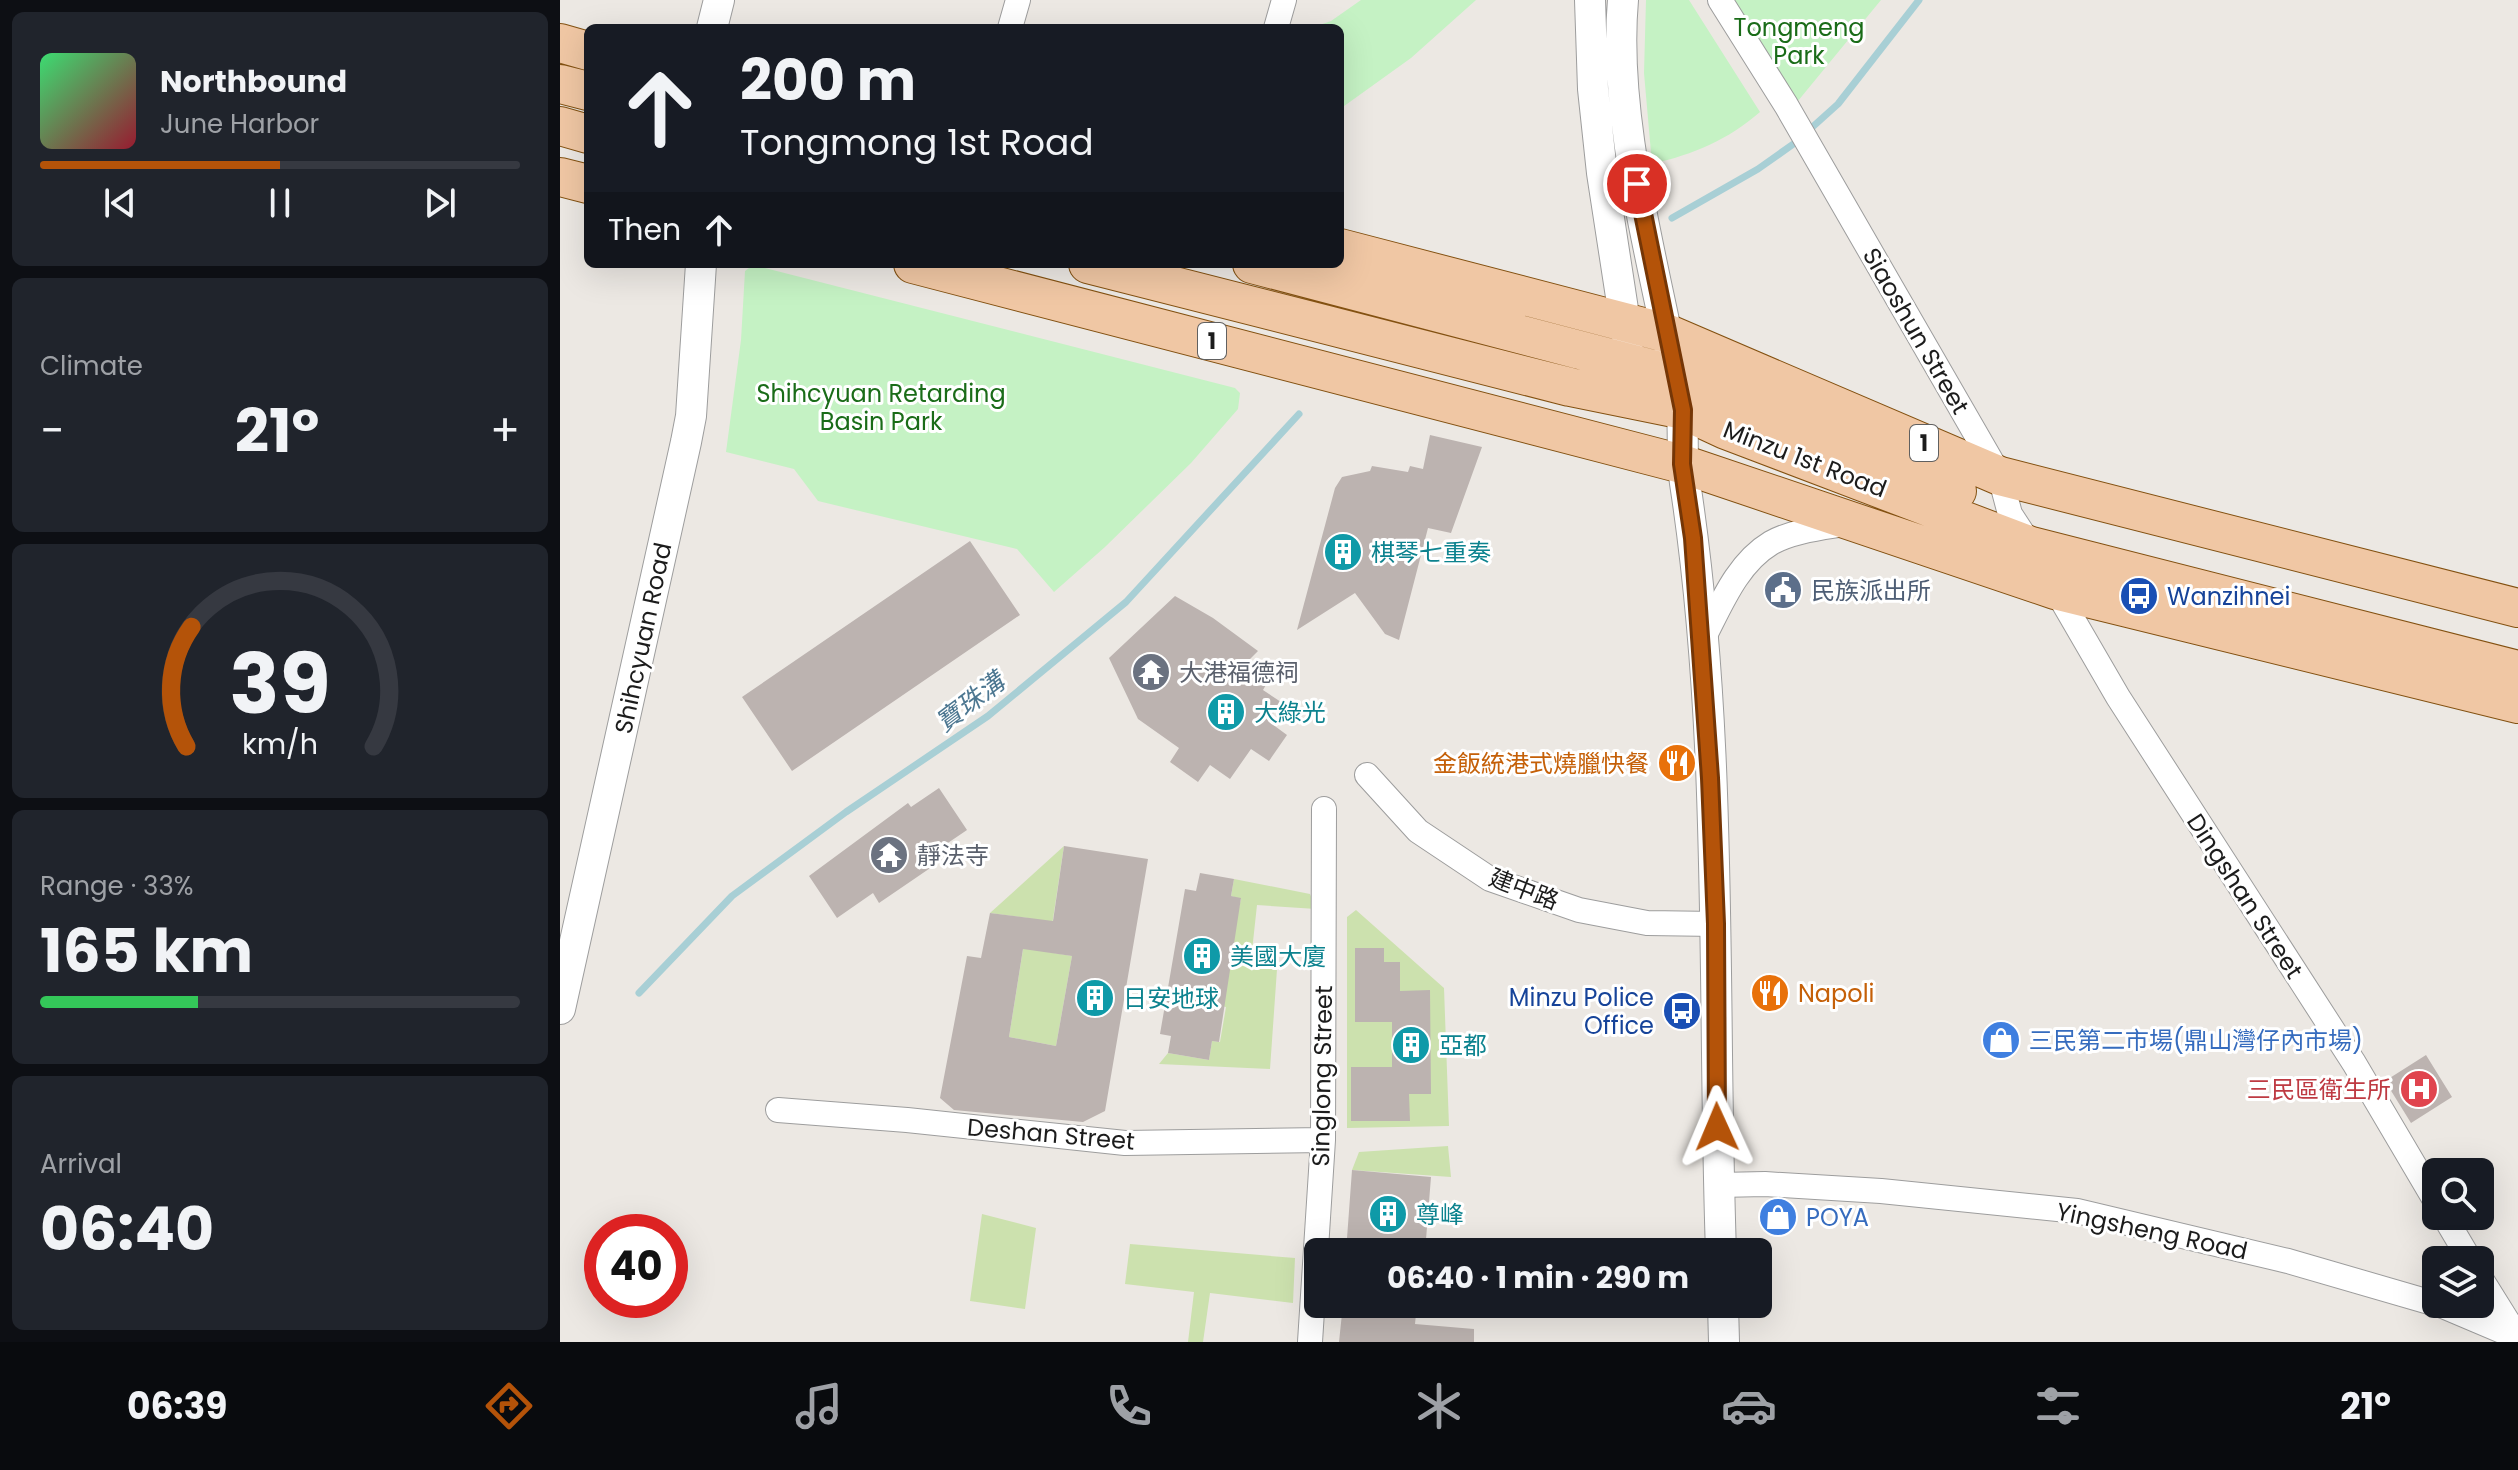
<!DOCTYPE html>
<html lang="en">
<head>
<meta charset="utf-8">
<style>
  :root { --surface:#171b24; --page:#20242c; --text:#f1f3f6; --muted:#9ea1a6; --line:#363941; --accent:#b45309 }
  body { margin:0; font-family:Poppins,"Noto Sans TC",sans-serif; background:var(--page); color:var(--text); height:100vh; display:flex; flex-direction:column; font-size:30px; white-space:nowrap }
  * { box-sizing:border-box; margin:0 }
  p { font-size:26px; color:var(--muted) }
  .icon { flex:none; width:44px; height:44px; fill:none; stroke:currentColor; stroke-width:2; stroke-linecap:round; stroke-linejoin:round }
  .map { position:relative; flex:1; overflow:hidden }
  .drawer { display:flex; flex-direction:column; gap:12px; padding:12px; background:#0d0f14; width:560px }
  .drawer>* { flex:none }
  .hud { position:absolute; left:24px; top:24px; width:760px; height:244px; border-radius:12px; box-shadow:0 8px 32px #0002; background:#171b24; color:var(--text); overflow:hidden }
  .fabs { position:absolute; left:1862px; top:1158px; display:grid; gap:16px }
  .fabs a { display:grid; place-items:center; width:72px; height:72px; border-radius:12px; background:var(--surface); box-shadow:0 8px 32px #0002; font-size:40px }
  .speed { position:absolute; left:24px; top:1214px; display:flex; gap:16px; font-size:40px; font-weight:700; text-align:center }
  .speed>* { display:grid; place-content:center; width:104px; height:104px; border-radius:50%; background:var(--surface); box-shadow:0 8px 32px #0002; line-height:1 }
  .speed .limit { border:12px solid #d22; background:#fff; color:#111 }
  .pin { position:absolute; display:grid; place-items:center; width:68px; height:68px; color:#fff; margin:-34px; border:4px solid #fff; border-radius:50%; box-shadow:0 2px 8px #0007 }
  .me { position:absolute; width:88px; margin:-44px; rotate:359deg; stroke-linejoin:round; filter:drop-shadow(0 0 6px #0008) }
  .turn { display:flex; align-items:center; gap:28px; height:168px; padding:0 24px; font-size:36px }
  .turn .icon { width:104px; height:104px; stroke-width:2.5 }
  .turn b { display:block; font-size:56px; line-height:68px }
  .then { display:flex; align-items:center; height:76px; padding:0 24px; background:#0003; gap:16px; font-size:30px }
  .big { font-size:60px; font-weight:700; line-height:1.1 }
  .drawer .tile { flex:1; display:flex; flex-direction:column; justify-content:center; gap:12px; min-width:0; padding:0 28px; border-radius:12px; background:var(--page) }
  .drawer .dial { align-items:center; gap:0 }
  .dial svg { height:208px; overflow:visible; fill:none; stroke:var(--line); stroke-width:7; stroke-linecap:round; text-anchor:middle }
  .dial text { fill:var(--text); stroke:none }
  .song { display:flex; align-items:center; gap:24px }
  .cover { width:96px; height:96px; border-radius:12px; background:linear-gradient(135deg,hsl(140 70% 55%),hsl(350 70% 35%)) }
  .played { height:8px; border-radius:4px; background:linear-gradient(90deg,var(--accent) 50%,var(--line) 50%) }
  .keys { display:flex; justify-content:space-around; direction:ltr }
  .heat { display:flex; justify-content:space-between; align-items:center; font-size:44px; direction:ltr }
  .charge { height:12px; border-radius:6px; background:linear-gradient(90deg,#34c759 33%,var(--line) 0) }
  .trip { position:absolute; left:744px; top:1238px; width:468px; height:80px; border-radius:12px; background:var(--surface); box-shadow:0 8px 32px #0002; font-weight:700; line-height:80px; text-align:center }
  .tab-bar { display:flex; height:128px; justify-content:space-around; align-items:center; background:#090b0e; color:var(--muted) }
  .tab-bar .icon { width:56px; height:56px }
  .tab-bar .active { color:var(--accent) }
  .tab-bar b { font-size:36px; color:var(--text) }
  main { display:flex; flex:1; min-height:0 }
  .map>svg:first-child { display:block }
  .grass { fill:#cce1ae }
  .park { fill:#c5f2c4 }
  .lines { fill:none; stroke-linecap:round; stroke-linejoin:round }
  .stream { stroke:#a8cfd5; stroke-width:7 }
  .building { fill:#bcb3b0; fill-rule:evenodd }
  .minor-casing { stroke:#9d9d9d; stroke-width:26 }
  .tertiary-casing { stroke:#9d9d9d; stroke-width:32 }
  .primary-casing { stroke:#835111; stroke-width:40 }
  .minor { stroke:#fff; stroke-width:24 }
  .tertiary { stroke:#fff; stroke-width:30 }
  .primary { stroke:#f0c7a4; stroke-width:38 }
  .route-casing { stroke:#753606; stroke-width:20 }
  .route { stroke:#b45309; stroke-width:14 }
  .labels { text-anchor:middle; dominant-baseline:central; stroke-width:6; stroke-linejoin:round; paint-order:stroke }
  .shield { fill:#fff; stroke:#606060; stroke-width:2 }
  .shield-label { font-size:22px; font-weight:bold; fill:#1c1c1c }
  .park-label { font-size:24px; fill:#1a6c18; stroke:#fff }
  .street-label { font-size:24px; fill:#1c1c1c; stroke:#fff }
  .culture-label { font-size:24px; fill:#0d838f; stroke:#fff; text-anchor:start }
  .service-label { font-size:24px; fill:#4e5e75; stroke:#fff; text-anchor:start }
  .transit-label { font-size:24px; fill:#164399; stroke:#fff; text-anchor:start }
  .worship-label { font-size:24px; fill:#5b616d; stroke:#fff; text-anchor:start }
  .food-label { font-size:24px; fill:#c56008; stroke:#fff; text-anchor:end }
  .shop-label { font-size:24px; fill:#366cbe; stroke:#fff; text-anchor:start }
  .health-label { font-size:24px; fill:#be3a42; stroke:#fff; text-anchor:end }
  .water-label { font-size:26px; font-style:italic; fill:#4d7791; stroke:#fff }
</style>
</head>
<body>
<main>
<section class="drawer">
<div class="tile">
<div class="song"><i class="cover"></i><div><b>Northbound</b><p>June Harbor</p></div></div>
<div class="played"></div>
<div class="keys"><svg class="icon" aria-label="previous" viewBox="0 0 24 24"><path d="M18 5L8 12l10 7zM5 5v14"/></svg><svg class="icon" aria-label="pause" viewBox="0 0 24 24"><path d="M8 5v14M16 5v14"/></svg><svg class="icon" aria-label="next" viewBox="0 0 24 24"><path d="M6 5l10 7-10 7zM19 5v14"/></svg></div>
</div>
<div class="tile"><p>Climate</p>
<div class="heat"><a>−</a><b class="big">21°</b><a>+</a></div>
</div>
<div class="tile dial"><svg viewBox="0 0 100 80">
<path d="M14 69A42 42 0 1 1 86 69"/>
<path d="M14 69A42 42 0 0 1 16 23" stroke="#b45309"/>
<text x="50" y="56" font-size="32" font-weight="700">39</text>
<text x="50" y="72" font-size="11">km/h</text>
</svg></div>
<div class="tile"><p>Range · 33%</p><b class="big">165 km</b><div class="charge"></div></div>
<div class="tile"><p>Arrival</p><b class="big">06:40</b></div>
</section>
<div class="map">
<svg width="1958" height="1342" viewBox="0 0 1958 1342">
  <rect width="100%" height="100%" fill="#ece8e3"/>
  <!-- grass -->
  <path class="grass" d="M 504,846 L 488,952 L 512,956 L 496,1046 L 449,1037 L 468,918 L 430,913 Z
    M 674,879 L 750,894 L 756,909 L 697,905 L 692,951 L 718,955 L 710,1069 L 599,1064 L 608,1053 L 649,1060 L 652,1041 L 660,1042 L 666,1007 L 656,1005 L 681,899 L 671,896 Z
    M 796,910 L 884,988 L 889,1126 L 787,1128 L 787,917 Z
    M 888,1146 L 891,1177 L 792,1170 L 799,1152 Z
    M 422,1214 L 476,1228 L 465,1309 L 410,1301 Z
    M 570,1244 L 735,1258 L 733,1303 L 650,1293 L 643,1342 L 628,1342 L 634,1292 L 565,1284 Z"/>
  <!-- park -->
  <path class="park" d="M 801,0 L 916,0 L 851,58 L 780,109 L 780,28 L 751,28 L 771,21 Z
    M 1086,0 L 1129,0 L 1200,112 C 1168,140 1134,154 1092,164 L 1084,73 Z
    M 1168,0 L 1321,0 L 1233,107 Z
    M 193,265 L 675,388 L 680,393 L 678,409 L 631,463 L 545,547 L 494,592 L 457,549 L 258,501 L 234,469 L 166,452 L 181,340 L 185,271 Z"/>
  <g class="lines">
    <!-- stream -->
    <path class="stream" d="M 1248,131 L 1278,104 L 1359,0
      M 1112,218 L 1198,169 L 1239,140
      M 79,993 L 172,896 L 286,812 L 428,716 L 566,602 L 739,414"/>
  </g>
  <!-- building -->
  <path class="building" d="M 870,435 L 922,447 L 891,533 L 868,528 L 839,640 L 825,634 L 795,593 L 737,630 L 775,488 L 782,477 L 810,471 L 812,466 L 848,472 L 850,466 L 863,469 Z
    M 410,541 L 460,615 L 232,771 L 182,697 Z
    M 615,596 L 653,618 L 698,651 L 683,666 L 707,683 L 703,690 L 721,702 L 708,721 L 727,735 L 709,761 L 691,749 L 670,779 L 650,765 L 638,782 L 610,762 L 619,748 L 578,719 L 549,658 Z
    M 379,788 L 407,830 L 376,851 L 382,860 L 319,903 L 313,893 L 277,918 L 249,876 L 348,803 L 351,807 Z
    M 504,846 L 588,859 L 545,1111 L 523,1122 L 394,1110 L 380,1098 L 407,956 L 421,958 L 430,913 L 493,921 ZM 463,949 L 512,956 L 496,1046 L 449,1037 Z
    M 640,873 L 674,879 L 671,896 L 681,898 L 659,1042 L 652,1041 L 649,1060 L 608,1053 L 611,1036 L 600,1034 L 625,889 L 636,891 Z
    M 795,948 L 824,948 L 824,962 L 840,962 L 840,991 L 870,990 L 871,1094 L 849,1094 L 850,1121 L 791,1121 L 791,1067 L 832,1067 L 832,1022 L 795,1022 Z
    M 1866,1055 L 1892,1097 L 1851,1123 L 1825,1081 Z
    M 792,1170 L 871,1177 L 865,1252 L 786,1252 Z
    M 783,1304 L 857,1304 L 855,1324 L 914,1329 L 914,1342 L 779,1342 Z"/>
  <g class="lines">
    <defs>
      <path id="minor" d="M 1160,0 L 1226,105 L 1440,476 L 1450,514 L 1471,546
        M 450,28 L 458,0
        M 716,28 L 724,0
        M 1493,585 L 1558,697 L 1794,1063 L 1876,1202
        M 1142,641 C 1160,607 1176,564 1211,543 C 1232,531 1261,528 1285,524
        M 807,775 L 858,831 L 930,879 L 1019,910 L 1087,923 L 1156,924
        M 218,1110 L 347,1120 L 565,1143 L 763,1140
        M 1159,1185 L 1205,1184 L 1321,1191 L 1517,1211 L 1728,1261 L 1876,1304
        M 1884,1216 L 1910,1260
        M 1920,1277 L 1958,1338
        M 1878,1304 L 1956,1337 L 1952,1342
        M 750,1342 L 763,1140 L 764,809"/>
      <path id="tertiary" d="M 1030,0 L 1033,89 L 1042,173 L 1068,342
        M 1063,0 C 1053,111 1088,240 1110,350
        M 152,28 L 159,0
        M 1119,393 C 1126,422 1120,453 1125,483 C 1164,737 1152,996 1161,1252
        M 0,1009 L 126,442 L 131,416 L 141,264
        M 1163,1304 L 1164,1342"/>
      <path id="primary" d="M 0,43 L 28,51
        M 0,84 L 28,91
        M 0,126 L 28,134
        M 0,177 L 28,184
        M 780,248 L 1106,333 L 1440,476 L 1958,608
        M 353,264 L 1122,464 L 1495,590 L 1958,704
        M 528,264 L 1010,387 L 1123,410 L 1166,430 L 1471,546 L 1958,670
        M 692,264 L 1115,375 L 1198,407 L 1397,491"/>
    </defs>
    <!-- minor casing -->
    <use href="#minor" class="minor-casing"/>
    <!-- tertiary casing -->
    <use href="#tertiary" class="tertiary-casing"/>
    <!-- primary casing -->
    <use href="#primary" class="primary-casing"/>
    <!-- minor -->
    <use href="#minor" class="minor"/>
    <!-- tertiary -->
    <use href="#tertiary" class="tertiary"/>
    <!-- primary -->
    <use href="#primary" class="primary"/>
  </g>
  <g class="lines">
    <defs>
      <path id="route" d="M 1077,184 L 1123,410 L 1122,464 L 1133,538 L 1150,778 L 1156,924 L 1157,1127"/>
    </defs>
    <!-- route casing -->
    <use href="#route" class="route-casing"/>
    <!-- route -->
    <use href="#route" class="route"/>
  </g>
  <!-- icons -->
  <defs>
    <symbol id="building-disc" viewBox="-11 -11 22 22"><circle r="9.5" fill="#0f9aa8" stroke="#fff"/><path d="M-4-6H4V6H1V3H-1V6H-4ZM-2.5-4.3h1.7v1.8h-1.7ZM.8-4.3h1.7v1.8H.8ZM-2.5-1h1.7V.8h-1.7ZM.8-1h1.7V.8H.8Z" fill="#fff"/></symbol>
    <symbol id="civic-disc" viewBox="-11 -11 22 22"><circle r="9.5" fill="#5c6f8a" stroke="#fff"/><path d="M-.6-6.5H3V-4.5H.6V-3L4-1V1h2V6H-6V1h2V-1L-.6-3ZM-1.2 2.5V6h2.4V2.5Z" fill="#fff"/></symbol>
    <symbol id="bus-disc" viewBox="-11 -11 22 22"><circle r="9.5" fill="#1a4fb4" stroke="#fff"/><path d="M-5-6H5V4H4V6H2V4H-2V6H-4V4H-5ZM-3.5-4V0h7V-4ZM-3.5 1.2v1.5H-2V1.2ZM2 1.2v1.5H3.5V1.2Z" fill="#fff"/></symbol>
    <symbol id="temple-disc" viewBox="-11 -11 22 22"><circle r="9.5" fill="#6b7280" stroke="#fff"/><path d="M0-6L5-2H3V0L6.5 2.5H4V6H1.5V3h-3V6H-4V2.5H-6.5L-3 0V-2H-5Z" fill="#fff"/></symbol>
    <symbol id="restaurant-disc" viewBox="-11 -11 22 22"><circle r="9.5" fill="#e8710a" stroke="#fff"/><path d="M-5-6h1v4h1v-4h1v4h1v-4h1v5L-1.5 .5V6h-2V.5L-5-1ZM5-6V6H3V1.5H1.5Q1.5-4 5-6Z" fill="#fff"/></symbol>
    <symbol id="shop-disc" viewBox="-11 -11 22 22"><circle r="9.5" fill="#3f7fe0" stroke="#fff"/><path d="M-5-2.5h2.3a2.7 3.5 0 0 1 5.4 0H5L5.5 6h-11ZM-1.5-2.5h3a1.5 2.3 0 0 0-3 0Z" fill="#fff"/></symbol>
    <symbol id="hospital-disc" viewBox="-11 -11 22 22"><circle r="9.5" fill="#e0444e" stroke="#fff"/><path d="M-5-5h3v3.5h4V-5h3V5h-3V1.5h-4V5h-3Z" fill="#fff"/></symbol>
  </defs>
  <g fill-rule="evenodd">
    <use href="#building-disc" x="761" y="530" width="44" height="44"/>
    <use href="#civic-disc" x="1201" y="568" width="44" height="44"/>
    <use href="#bus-disc" x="1557" y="574" width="44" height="44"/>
    <use href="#temple-disc" x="569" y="650" width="44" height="44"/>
    <use href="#building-disc" x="644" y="690" width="44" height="44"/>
    <use href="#restaurant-disc" x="1095" y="741" width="44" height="44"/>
    <use href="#temple-disc" x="307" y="833" width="44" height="44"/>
    <use href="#building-disc" x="620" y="934" width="44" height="44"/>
    <use href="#restaurant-disc" x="1188" y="971" width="44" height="44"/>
    <use href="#building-disc" x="513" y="976" width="44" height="44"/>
    <use href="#bus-disc" x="1100" y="989" width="44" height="44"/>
    <use href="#shop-disc" x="1419" y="1018" width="44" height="44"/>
    <use href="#building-disc" x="829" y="1023" width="44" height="44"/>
    <use href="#hospital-disc" x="1837" y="1067" width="44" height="44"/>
    <use href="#building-disc" x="806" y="1192" width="44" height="44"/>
    <use href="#shop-disc" x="1196" y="1195" width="44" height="44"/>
  </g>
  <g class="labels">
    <!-- shield labels -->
    <g class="shield">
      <rect x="638" y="323" width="28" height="36" rx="6"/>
      <rect x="1350" y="425" width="28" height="36" rx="6"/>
    </g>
    <g class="shield-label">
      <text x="652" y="341">1</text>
      <text x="1364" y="443">1</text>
    </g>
    <!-- park labels -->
    <g class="park-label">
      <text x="1239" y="27">Tongmeng<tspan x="1239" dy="28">Park</tspan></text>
      <text x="321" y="393">Shihcyuan Retarding<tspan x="321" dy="28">Basin Park</tspan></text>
    </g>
    <!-- street labels -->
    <g class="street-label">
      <text transform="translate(1356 331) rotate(60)">Siaoshun Street</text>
      <text transform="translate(1245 459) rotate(21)">Minzu 1st Road</text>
      <text transform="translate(83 638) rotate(-78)">Shihcyuan Road</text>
      <text transform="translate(964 889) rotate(21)">建中路</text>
      <text transform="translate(1685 896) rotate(57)">Dingshan Street</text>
      <text transform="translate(762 1076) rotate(-89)">Singlong Street</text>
      <text transform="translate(491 1134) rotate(5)">Deshan Street</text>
      <text transform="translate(1592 1231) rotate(12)">Yingsheng Road</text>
    </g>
    <!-- culture labels -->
    <g class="culture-label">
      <text x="811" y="552">棋琴七重奏</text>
      <text x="694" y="712">大綠光</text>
      <text x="670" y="956">美國大廈</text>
      <text x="563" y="998">日安地球</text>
      <text x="879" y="1045">亞都</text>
      <text x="856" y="1214">尊峰</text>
    </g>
    <!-- service labels -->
    <g class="service-label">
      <text x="1251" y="590">民族派出所</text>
    </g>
    <!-- transit labels -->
    <g class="transit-label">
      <text x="1607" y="596">Wanzihnei</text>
      <text x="1094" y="997" text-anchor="end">Minzu Police<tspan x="1094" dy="28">Office</tspan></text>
    </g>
    <!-- worship labels -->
    <g class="worship-label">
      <text x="619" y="672">大港福德祠</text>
      <text x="357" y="855">靜法寺</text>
    </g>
    <!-- food labels -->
    <g class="food-label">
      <text x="1089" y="763">金飯統港式燒臘快餐</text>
      <text x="1238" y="993" text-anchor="start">Napoli</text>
    </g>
    <!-- shop labels -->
    <g class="shop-label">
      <text x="1469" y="1040">三民第二市場(鼎山灣仔內市場)</text>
      <text x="1246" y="1217">POYA</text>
    </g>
    <!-- health labels -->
    <g class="health-label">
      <text x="1831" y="1089">三民區衛生所</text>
    </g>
    <!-- water labels -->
    <g class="water-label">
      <text transform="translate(410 702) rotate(-37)">寶珠溝</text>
    </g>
  </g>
</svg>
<div class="fabs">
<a><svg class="icon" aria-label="search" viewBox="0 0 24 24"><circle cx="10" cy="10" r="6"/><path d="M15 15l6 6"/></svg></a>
<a><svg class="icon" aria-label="layers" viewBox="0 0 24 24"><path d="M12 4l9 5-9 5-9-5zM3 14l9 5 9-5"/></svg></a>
</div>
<div class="speed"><div class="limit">40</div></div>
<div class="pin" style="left:1077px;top:184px;background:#d93025"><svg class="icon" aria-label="arrive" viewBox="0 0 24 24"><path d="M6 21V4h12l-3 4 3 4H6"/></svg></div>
<svg class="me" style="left:1157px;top:1127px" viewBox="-20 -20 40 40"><path d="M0-17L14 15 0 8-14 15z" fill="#b45309" stroke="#fff" stroke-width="4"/></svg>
<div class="trip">06:40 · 1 min · 290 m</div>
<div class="hud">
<div class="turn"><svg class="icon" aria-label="ahead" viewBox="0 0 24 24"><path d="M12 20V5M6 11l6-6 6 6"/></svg><div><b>200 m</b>Tongmong 1st Road</div></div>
<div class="then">Then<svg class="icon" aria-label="ahead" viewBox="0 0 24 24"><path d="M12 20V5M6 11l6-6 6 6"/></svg></div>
</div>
</div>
</main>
<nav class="tab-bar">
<b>06:39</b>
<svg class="icon active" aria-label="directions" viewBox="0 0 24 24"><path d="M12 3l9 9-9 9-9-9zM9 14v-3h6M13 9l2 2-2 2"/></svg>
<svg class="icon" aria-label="music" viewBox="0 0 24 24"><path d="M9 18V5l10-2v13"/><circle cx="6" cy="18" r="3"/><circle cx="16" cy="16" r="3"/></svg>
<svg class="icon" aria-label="phone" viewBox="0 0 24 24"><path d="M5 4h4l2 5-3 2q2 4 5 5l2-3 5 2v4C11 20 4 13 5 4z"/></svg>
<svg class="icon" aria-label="climate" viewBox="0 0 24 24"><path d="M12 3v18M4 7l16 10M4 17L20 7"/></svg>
<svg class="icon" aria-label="car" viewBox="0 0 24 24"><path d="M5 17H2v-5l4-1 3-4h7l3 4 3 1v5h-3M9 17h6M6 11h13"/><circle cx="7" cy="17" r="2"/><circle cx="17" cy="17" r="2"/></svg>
<svg class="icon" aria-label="filters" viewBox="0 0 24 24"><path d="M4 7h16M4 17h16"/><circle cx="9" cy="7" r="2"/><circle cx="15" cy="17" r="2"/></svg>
<b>21°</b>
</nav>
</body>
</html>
